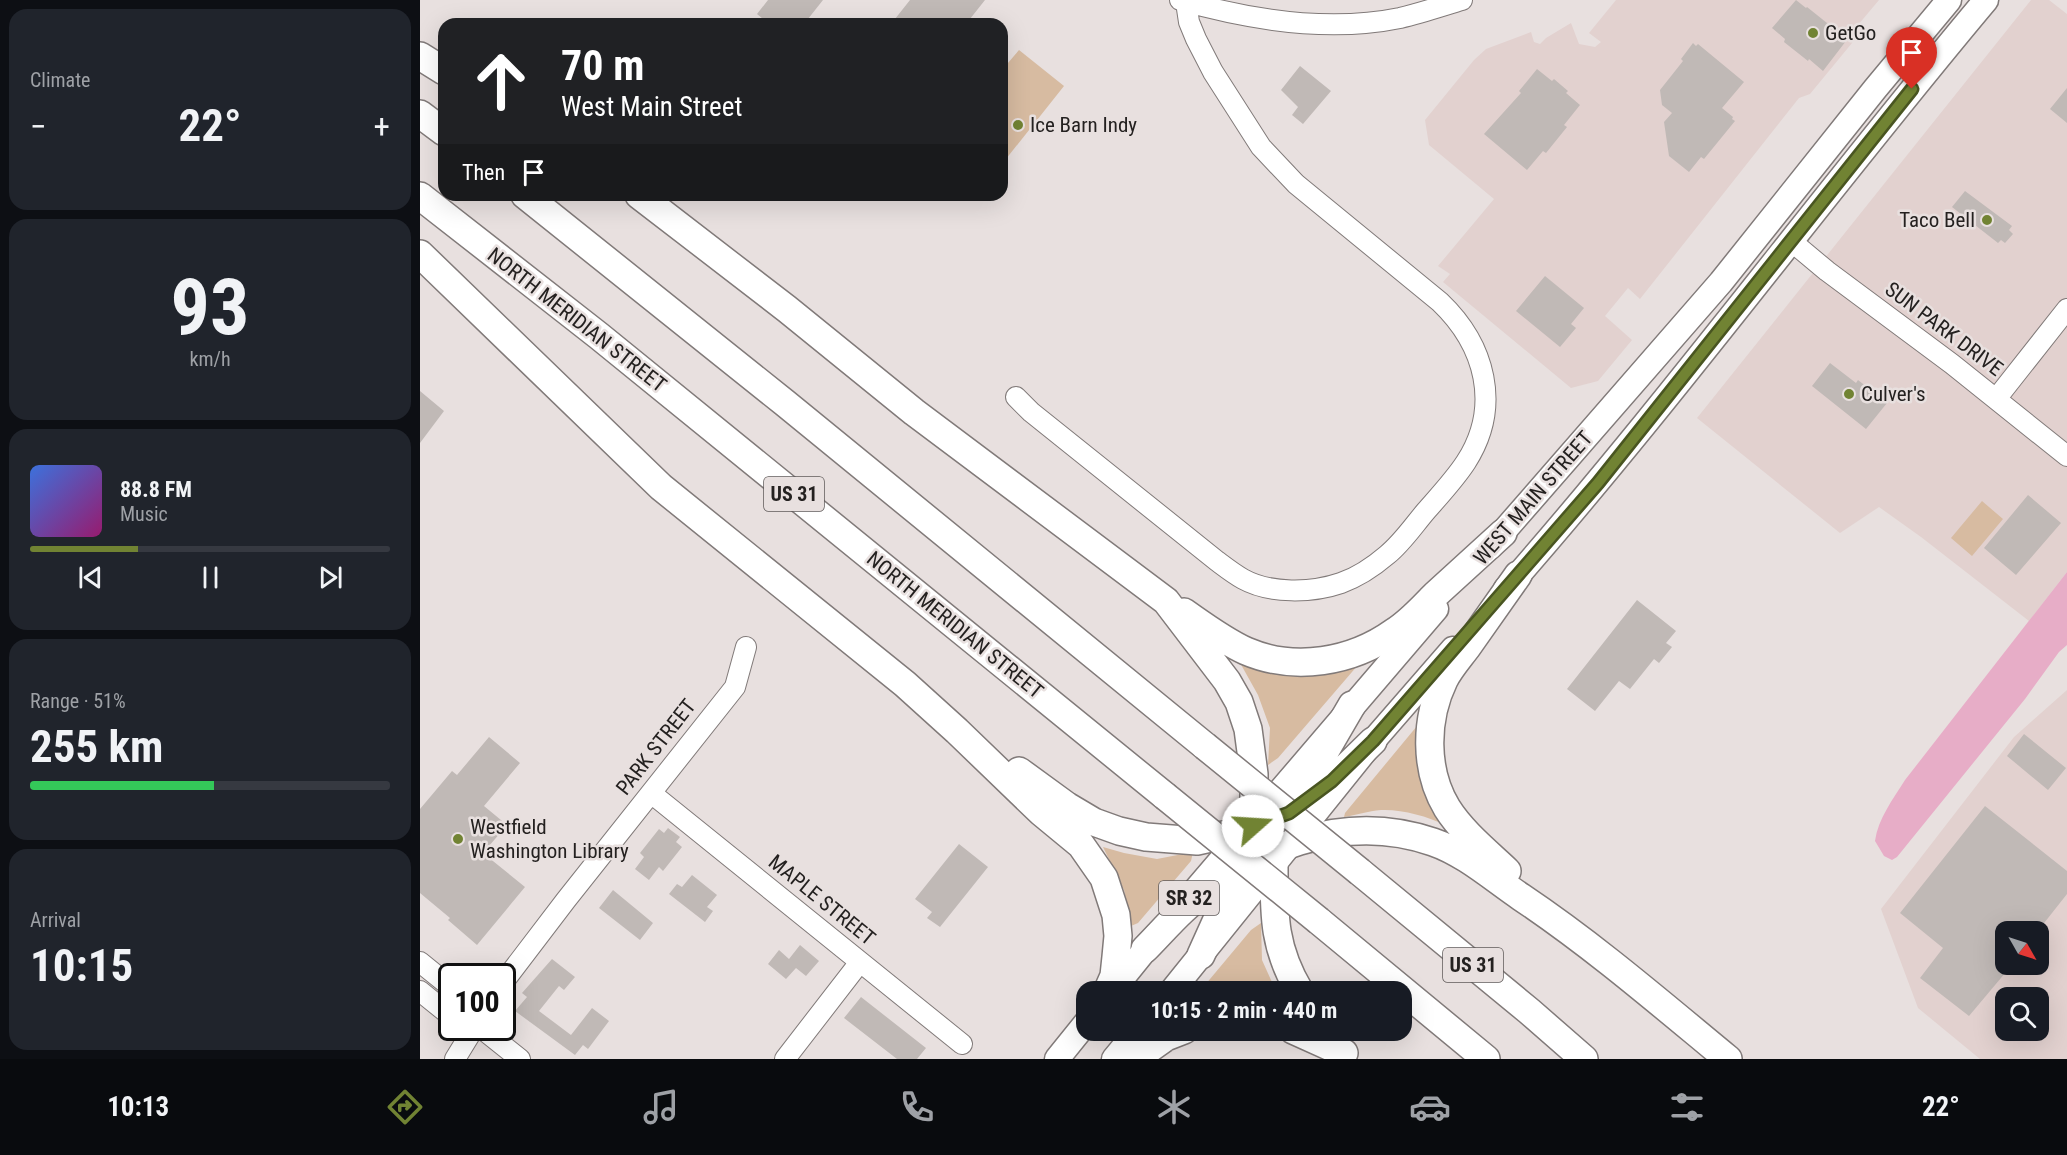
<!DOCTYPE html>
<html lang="en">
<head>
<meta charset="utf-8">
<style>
  :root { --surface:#171b24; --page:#20242c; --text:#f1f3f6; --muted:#9ea1a6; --line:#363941; --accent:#718333 }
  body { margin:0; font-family:"Roboto Condensed",sans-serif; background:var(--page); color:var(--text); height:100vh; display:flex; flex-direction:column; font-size:22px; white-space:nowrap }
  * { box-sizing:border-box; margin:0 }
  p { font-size:20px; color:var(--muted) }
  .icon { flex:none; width:33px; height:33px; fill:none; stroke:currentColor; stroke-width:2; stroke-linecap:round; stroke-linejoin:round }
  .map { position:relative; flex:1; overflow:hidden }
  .panel { display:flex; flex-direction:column; gap:9px; padding:9px; background:#0d0f14; width:420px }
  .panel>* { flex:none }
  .hud { position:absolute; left:18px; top:18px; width:570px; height:183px; border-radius:18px; box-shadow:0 6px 24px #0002; background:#202124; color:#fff; overflow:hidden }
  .needle { width:39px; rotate:129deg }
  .tools { position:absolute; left:1575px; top:921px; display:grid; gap:12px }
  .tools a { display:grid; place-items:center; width:54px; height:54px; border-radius:12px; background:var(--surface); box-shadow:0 6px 24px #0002; font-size:30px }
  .speed { position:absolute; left:18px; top:963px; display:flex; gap:12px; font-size:30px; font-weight:700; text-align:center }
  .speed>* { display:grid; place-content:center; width:78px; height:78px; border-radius:50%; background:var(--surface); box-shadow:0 6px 24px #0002; line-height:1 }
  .speed .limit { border:3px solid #111; border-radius:9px; background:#fff; color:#111 }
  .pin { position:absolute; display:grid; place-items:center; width:51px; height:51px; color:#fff; margin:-62px -26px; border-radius:50% 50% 50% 0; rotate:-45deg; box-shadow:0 0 6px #0007 }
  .pin .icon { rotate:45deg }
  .me { position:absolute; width:66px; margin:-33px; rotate:71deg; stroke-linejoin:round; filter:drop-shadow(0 0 4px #0008) }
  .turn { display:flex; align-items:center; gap:21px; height:126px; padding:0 24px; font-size:27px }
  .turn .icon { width:78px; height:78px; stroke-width:2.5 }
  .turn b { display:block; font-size:42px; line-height:51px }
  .then { display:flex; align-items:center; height:57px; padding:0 24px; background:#0003; gap:12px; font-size:22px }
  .big { font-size:45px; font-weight:700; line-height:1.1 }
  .panel .tile { flex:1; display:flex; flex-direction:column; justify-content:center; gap:9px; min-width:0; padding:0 21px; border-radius:18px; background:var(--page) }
  .panel .dial { align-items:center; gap:0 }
  .dial b { font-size:78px; line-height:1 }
  .song { display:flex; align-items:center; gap:18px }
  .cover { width:72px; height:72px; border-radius:9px; background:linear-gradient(135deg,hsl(220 70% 55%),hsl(320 70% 35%)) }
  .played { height:6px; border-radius:3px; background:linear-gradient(90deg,var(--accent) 30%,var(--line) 30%) }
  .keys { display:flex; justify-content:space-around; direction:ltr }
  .heat { display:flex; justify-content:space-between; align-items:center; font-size:33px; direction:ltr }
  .charge { height:9px; border-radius:4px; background:linear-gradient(90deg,#34c759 51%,var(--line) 0) }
  .trip { position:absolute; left:656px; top:981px; width:336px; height:60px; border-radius:18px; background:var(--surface); box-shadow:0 6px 24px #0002; font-weight:700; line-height:60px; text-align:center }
  .dock { display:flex; height:96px; justify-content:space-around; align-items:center; background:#090b0e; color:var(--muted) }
  .dock .icon { width:42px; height:42px }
  .dock .on { color:var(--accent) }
  .dock b { font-size:27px; color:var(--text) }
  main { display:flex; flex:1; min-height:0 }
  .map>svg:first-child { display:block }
  .built { fill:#e2d1cf; fill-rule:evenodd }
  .green { fill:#d7bba1 }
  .water { fill:#e7adc7 }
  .building { fill:#c0b9b6 }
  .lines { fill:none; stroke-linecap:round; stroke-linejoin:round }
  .minor-casing { stroke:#817a79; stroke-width:22 }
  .major-casing { stroke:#817a79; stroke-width:27 }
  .highway-casing { stroke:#817a79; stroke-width:30 }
  .minor { stroke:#fff; stroke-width:20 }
  .major { stroke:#fff; stroke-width:24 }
  .highway { stroke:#fff; stroke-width:27 }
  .highway-bridge-casing { stroke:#817a79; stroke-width:30; stroke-linecap:butt }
  .highway-bridge { stroke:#fff; stroke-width:27 }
  .route-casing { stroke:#495521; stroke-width:15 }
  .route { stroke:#718333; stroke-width:10 }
  .poi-dot { fill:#718333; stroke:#e8e0df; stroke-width:2 }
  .labels { text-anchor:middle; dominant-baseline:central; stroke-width:5; stroke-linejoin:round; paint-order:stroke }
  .shield { fill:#e8e0df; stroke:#5f5a59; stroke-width:1.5 }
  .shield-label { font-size:20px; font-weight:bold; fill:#242120 }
  .poi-label { font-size:21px; fill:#242120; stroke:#e8e0df; text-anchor:start }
  .street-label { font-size:21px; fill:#242120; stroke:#e8e0df }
</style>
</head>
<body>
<main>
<section class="panel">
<div class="tile"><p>Climate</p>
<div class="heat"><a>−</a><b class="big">22°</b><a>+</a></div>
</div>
<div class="tile dial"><b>93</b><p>km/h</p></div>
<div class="tile">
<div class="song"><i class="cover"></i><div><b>88.8 FM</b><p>Music</p></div></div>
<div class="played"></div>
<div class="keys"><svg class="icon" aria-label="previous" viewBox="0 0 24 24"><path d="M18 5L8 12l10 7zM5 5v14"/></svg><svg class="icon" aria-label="pause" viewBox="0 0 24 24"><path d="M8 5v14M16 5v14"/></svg><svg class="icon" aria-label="next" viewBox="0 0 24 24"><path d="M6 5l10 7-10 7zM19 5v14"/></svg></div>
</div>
<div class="tile"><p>Range · 51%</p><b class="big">255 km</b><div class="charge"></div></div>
<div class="tile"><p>Arrival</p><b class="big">10:15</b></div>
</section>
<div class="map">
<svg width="1647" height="1059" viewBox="0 0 1647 1059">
  <rect width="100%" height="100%" fill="#e8e0df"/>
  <!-- built -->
  <path class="built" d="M 1196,0 L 1459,0 L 1438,25 L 1432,43 L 1390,94 L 1379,98 L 1220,299 L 1208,288 L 1185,316 L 1212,340 L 1178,381 L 1151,388 L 1023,282 L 1030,274 L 1018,266 L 1074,199 L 1009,145 L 1005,120 L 1054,60 L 1066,49 L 1111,32 L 1114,42 L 1120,44 L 1126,38 L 1151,23 L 1159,44 L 1175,47 L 1181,42 L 1169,33 Z
    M 1611,0 L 1629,0 L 1647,14 L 1647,572 L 1609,621 L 1501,537 L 1459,507 L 1420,533 L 1277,418 Z
    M 1647,690 L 1647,1059 L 1560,1059 L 1498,1008 L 1461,909 L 1594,737 ZM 1586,932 L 1618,932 L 1618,964 L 1586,964 ZM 1586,998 L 1618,998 L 1618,1030 L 1586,1030 Z"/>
  <!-- green -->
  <path class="green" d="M 599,50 L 644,86 L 582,164 L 582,70 Z
    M 1562,501 L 1583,519 L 1552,556 L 1531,538 Z
    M 819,661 L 938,665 L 858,758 L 848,765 L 850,728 L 838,695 Z
    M 1003,723 L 1025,825 C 1007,816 981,809 961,810 C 948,811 936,815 924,817 L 925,813 L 997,726 Z
    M 683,847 L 704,853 L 737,859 L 773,852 L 771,861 L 718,923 L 711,926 L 704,890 Z
    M 841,923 L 842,960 L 856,991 L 780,991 L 831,930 Z"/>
  <!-- water -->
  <path class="water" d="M 1647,572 L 1647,645 L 1639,652 L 1605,699 L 1477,857 L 1472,860 L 1464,856 L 1455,841 C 1458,819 1473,799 1485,780 Z"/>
  <!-- building -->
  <path class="building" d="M 348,0 L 403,0 L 384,24 L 349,24 L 337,14 Z
    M 490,0 L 565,0 L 546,24 L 471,24 Z
    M 1376,0 L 1386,8 L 1387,7 L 1417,31 L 1416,33 L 1426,41 L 1403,71 L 1389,59 L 1388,61 L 1364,42 L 1365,39 L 1352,28 Z
    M 1273,43 L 1276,46 L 1278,44 L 1324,82 L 1302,108 L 1313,117 L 1312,119 L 1315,121 L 1284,159 L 1281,157 L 1269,172 L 1249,156 L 1244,122 L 1252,113 L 1242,105 L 1240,90 L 1263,61 L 1261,59 Z
    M 880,66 L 911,91 L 883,124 L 872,115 L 878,107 L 861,90 Z
    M 1117,69 L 1132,81 L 1134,79 L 1148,91 L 1146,93 L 1160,105 L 1144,125 L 1147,127 L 1126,153 L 1123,151 L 1107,170 L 1064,134 L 1101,93 L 1099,91 Z
    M 1647,88 L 1647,123 L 1630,109 Z
    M 1545,191 L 1592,226 L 1589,230 L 1593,234 L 1585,243 L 1581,240 L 1578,243 L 1532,207 Z
    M 1125,276 L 1164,308 L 1151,324 L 1156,328 L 1140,347 L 1096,311 Z
    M 1410,363 L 1436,383 L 1438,380 L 1467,403 L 1446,429 L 1392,386 Z
    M 0,391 L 24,411 L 0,443 Z
    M 1608,495 L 1641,523 L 1596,575 L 1564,548 Z
    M 1217,600 L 1256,631 L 1246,643 L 1252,647 L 1239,663 L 1234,659 L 1210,689 L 1199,681 L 1175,711 L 1147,689 Z
    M 1604,734 L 1646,768 L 1628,790 L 1587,756 Z
    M 69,737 L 100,763 L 64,806 L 87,825 L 63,853 L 105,887 L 57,945 L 28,920 L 30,918 L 0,893 L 0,809 L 32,771 L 37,775 Z
    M 1565,806 L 1647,871 L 1647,894 L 1617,932 L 1586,932 L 1586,972 L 1549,1016 L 1500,978 L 1523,948 L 1480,913 Z
    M 248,828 L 260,837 L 256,842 L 262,847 L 243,871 L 239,867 L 229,880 L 215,869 L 224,857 L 220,853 L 239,829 L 244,833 Z
    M 539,844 L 568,867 L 520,927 L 507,918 L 512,912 L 495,899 Z
    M 272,875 L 297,895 L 287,907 L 293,911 L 285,922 L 249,894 L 257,884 L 262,887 Z
    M 193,890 L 233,923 L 220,940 L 179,908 Z
    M 380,945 L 399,961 L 386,976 L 376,968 L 366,979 L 348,964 L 359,950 L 369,959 Z
    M 132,959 L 155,977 L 144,990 L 139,986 L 119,1011 L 151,1035 L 172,1008 L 189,1021 L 168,1049 L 163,1045 L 155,1055 L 95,1011 L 107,997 L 102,993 Z
    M 441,997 L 506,1048 L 497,1059 L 477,1059 L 424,1018 Z"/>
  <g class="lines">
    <defs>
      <path id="minor" d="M 760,0 C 830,20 907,33 980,18 C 1001,13 1022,6 1042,0
        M 1371,241 L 1407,271 L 1532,364 L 1647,456
        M 596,397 L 611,412 L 797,561 C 805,567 814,574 823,579 C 850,594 892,593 921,583 C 938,577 953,567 967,555 C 982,543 994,525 1006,511 C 1020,495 1035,479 1046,462 C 1082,406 1065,345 1020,302 L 876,184 L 841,147 L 793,72 L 776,39 L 769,22 L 766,2
        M 1576,399 L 1647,309
        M 231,793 L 542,1044
        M 0,962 L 32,988
        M 82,984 L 146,900 L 315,687 L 326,647
        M 0,991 L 32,1017
        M 61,1028 L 100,1059
        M 35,1059 L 54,1028
        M 365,1059 L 440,962"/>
      <path id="major" d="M 1070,547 L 1301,282 L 1455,89 L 1529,0
        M 1086,589 C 1253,399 1403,194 1566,0
        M 773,893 L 1016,609
        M 691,992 L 737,935
        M 751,992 L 953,741 L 1033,649
        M 637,1059 L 666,1023
        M 694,1059 L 718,1030"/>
      <path id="highway" d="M 0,56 L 24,71
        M 0,114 L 24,132
        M 105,195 L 365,403 L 785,746
        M 219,195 L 367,309 L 494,412 L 746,601 L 807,681 L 819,702 L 828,729 L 834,774 L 834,822 L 827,853 L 781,955
        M 0,196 L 179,336 L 745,796
        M 0,254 L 241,487 L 485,684 L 537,731 L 621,812 L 661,845 L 684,878 L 696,915 L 698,936 L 696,957 L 694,976 L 687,992
        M 764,612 C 784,626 804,641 826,651 C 875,672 932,662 974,632 C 990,622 1002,608 1015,595 C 1038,574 1060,554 1083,533
        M 599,771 L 647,806 L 674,822 L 699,831 L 726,837 L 777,841 L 813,833 L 869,813 L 912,781 L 953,741
        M 875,803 L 932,705
        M 854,864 C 854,914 853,947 880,992
        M 1087,871 C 1067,852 1042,832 1027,808 C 1004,770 1005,719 1024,680 C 1030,668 1040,657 1048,646 C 1065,622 1082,598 1098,575
        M 940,872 L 1109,1011 L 1164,1059
        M 899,921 L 1066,1059
        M 725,949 C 738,936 750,922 763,910 C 829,848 924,811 1013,842 C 1045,853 1073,878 1101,897 C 1174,946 1240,1003 1308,1059
        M 873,1030 L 924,1053
        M 715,1059 L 746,1037 L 764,1030"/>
    </defs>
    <!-- minor casing -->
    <use href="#minor" class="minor-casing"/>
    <!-- major casing -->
    <use href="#major" class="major-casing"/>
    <!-- highway casing -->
    <use href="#highway" class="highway-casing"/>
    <!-- minor -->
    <use href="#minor" class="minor"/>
    <!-- major -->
    <use href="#major" class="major"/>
    <!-- highway -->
    <use href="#highway" class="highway"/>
    <defs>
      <path id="highway-bridge" d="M 785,746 L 940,872
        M 745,796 L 899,921"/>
    </defs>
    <!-- highway-bridge casing -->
    <use href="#highway-bridge" class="highway-bridge-casing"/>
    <!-- highway-bridge -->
    <use href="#highway-bridge" class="highway-bridge"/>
  </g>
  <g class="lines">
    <defs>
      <path id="route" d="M 833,826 L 869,813 L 912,781 L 953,741 L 1178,483 L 1492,89"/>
    </defs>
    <!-- route casing -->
    <use href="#route" class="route-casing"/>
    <!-- route -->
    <use href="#route" class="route"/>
  </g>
  <!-- markers -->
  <g class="poi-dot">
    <circle cx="1393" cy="33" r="6"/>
    <circle cx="598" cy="125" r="6"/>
    <circle cx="1567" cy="220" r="6"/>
    <circle cx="1429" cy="394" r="6"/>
    <circle cx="38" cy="839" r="6"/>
  </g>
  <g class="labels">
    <!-- shield labels -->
    <g class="shield">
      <rect x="344" y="477" width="60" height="34" rx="4.5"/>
      <rect x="739" y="881" width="60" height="34" rx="4.5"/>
      <rect x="1023" y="948" width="60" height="34" rx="4.5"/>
    </g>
    <g class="shield-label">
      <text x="374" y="494">US 31</text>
      <text x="769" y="898">SR 32</text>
      <text x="1053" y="965">US 31</text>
    </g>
    <!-- poi labels -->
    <g class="poi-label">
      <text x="1405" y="33">GetGo</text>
      <text x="610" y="125">Ice Barn Indy</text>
      <text x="1555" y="220" text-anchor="end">Taco Bell</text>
      <text x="1441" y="394">Culver's</text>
      <text x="50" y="827">Westfield<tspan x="50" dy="24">Washington Library</tspan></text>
    </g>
    <!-- street labels -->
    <g class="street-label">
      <text transform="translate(157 320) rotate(38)">NORTH MERIDIAN STREET</text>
      <text transform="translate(1524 329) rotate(37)">SUN PARK DRIVE</text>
      <text transform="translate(1113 498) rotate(-49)">WEST MAIN STREET</text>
      <text transform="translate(535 625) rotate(39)">NORTH MERIDIAN STREET</text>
      <text transform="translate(236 747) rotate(-52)">PARK STREET</text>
      <text transform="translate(402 900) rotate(39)">MAPLE STREET</text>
    </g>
  </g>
</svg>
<div class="tools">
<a><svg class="needle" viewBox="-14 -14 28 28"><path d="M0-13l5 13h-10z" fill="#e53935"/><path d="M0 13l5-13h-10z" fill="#9ea1a6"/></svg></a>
<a><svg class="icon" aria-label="search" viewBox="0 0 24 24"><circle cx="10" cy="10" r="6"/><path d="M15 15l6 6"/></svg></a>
</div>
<div class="speed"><div class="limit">100</div></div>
<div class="pin" style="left:1492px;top:89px;background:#d93025"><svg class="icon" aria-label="arrive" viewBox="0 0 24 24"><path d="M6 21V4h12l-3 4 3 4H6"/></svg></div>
<svg class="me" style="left:833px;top:826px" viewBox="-20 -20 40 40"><circle r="19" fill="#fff"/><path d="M0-13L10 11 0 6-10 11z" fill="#718333"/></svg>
<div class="trip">10:15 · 2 min · 440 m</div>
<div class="hud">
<div class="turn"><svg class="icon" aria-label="ahead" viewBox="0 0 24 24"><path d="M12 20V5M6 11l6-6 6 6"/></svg><div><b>70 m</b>West Main Street</div></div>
<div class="then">Then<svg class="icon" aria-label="arrive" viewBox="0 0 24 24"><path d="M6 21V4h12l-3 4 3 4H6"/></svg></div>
</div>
</div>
</main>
<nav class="dock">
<b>10:13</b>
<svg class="icon on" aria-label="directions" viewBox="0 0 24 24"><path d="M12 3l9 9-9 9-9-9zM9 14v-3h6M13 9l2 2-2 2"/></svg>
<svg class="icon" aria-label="music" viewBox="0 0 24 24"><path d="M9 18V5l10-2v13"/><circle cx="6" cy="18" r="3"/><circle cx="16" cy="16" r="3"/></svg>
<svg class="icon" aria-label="phone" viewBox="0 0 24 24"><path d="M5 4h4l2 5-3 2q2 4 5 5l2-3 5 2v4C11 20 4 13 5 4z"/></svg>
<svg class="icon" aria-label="climate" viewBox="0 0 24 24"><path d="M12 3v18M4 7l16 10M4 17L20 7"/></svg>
<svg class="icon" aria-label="car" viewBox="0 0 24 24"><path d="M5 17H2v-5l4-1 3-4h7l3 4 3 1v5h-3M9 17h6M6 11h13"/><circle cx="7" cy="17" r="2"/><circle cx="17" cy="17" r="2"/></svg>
<svg class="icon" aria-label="filters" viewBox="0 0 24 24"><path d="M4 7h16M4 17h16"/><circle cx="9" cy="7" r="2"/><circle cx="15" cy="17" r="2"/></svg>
<b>22°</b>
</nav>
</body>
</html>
